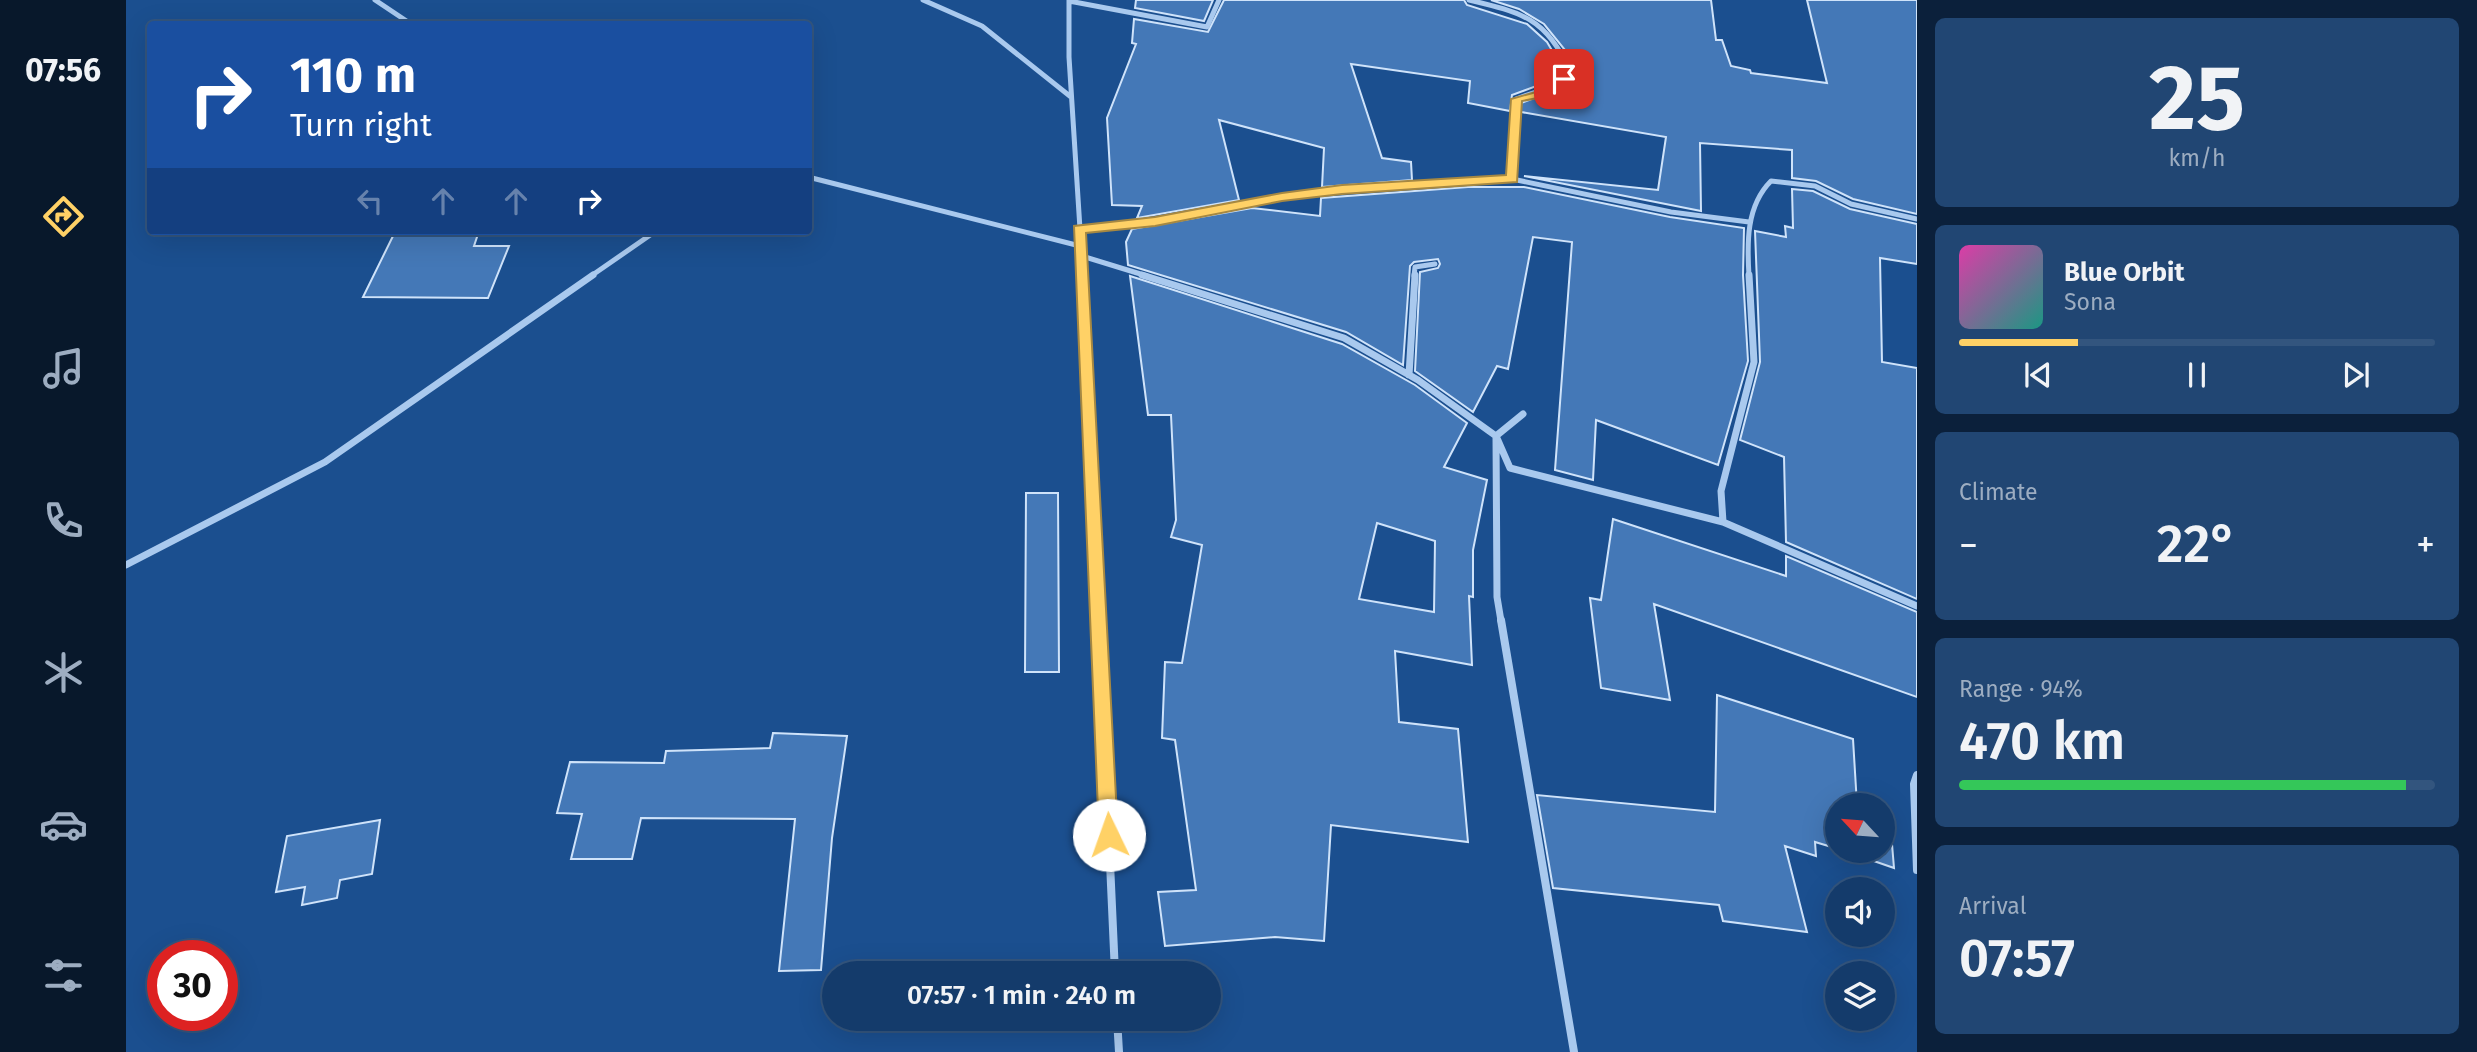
<!DOCTYPE html>
<html lang="en">
<head>
<meta charset="utf-8">
<style>
  :root { --surface:#143b6b; --page:#214673; --text:#f1f3f6; --muted:#9dadc1; --line:#33557e; --accent:#ffd166 }
  body { margin:0; font-family:"Fira Sans",sans-serif; background:var(--page); color:var(--text); height:100vh; display:flex; flex-direction:column; font-size:26px; white-space:nowrap }
  * { box-sizing:border-box; margin:0 }
  p { font-size:23px; color:var(--muted) }
  .icon { flex:none; width:38px; height:38px; fill:none; stroke:currentColor; stroke-width:2; stroke-linecap:round; stroke-linejoin:round }
  .map { position:relative; flex:1; overflow:hidden }
  .details { display:flex; flex-direction:column; gap:18px; padding:18px; background:#0b203b; width:560px }
  .details>* { flex:none }
  .top-card { position:absolute; left:21px; top:21px; width:665px; height:214px; border-radius:7px; box-shadow:0 7px 28px #0002,0 0 0 2px var(--line); background:#1a4fa0; color:#fff; overflow:hidden }
  .needle { width:46px; rotate:296deg }
  .fabs { position:absolute; left:1699px; top:793px; display:grid; gap:14px }
  .fabs a { display:grid; place-items:center; width:70px; height:70px; border-radius:50%; background:var(--surface); box-shadow:0 7px 28px #0002,0 0 0 2px var(--line); font-size:35px }
  .speed { position:absolute; left:21px; top:940px; display:flex; gap:14px; font-size:35px; font-weight:700; text-align:center }
  .speed>* { display:grid; place-content:center; width:91px; height:91px; border-radius:50%; background:var(--surface); box-shadow:0 7px 28px #0002,0 0 0 2px var(--line); line-height:1 }
  .speed .limit { border:10px solid #d22; background:#fff; color:#111 }
  .pin { position:absolute; display:grid; place-items:center; width:60px; height:60px; color:#fff; margin:-30px; border-radius:14px; box-shadow:0 4px 10px #0006 }
  .me { position:absolute; width:77px; margin:-38px; rotate:357deg; stroke-linejoin:round; filter:drop-shadow(0 0 5px #0008) }
  .turn { display:flex; align-items:center; gap:24px; height:147px; padding:0 28px; font-size:32px }
  .turn .icon { width:91px; height:91px; stroke-width:2.5 }
  .turn b { display:block; font-size:49px; line-height:60px }
  .lanes { display:flex; align-items:center; height:66px; padding:0 28px; background:#0003; justify-content:center; gap:35px; direction:ltr }
  .lanes .off { opacity:.35 }
  .big { font-size:52px; font-weight:600; line-height:1.1 }
  .details .card { flex:1; display:flex; flex-direction:column; justify-content:center; gap:10px; min-width:0; padding:0 24px; border-radius:10px; background:var(--page) }
  .details .dial { align-items:center; gap:0 }
  .dial b { font-size:91px; line-height:1 }
  .song { display:flex; align-items:center; gap:21px }
  .cover { width:84px; height:84px; border-radius:10px; background:linear-gradient(135deg,hsl(320 70% 55%),hsl(170 70% 35%)) }
  .played { height:7px; border-radius:4px; background:linear-gradient(90deg,var(--accent) 25%,var(--line) 25%) }
  .keys { display:flex; justify-content:space-around; direction:ltr }
  .heat { display:flex; justify-content:space-between; align-items:center; font-size:38px; direction:ltr }
  .charge { height:10px; border-radius:5px; background:linear-gradient(90deg,#34c759 94%,var(--line) 0) }
  .trip { position:absolute; left:696px; top:961px; width:399px; height:70px; border-radius:35px; background:var(--surface); box-shadow:0 7px 28px #0002,0 0 0 2px var(--line); font-weight:600; line-height:70px; text-align:center }
  main { display:flex; flex:1; min-height:0 }
  .tab-bar { display:flex; flex-direction:column; width:126px; justify-content:space-around; align-items:center; background:#08182b; color:var(--muted) }
  .tab-bar .icon { width:49px; height:49px }
  .tab-bar .active { color:var(--accent) }
  .tab-bar b { font-size:32px; color:var(--text) }
  .map>svg:first-child { display:block }
  .building { fill:#4478b7; stroke:#cfe3fa; stroke-width:2; fill-rule:evenodd }
  .lines { fill:none; stroke-linecap:round; stroke-linejoin:round }
  .street-far2 { stroke:#a9c9ee; stroke-width:5 }
  .street-far1 { stroke:#a9c9ee; stroke-width:7 }
  .street { stroke:#a9c9ee; stroke-width:8 }
  .route { fill:#ffd166; stroke:#a68842; stroke-width:2 }
</style>
</head>
<body>
<main>
<nav class="tab-bar">
<b>07:56</b>
<svg class="icon active" aria-label="directions" viewBox="0 0 24 24"><path d="M12 3l9 9-9 9-9-9zM9 14v-3h6M13 9l2 2-2 2"/></svg>
<svg class="icon" aria-label="music" viewBox="0 0 24 24"><path d="M9 18V5l10-2v13"/><circle cx="6" cy="18" r="3"/><circle cx="16" cy="16" r="3"/></svg>
<svg class="icon" aria-label="phone" viewBox="0 0 24 24"><path d="M5 4h4l2 5-3 2q2 4 5 5l2-3 5 2v4C11 20 4 13 5 4z"/></svg>
<svg class="icon" aria-label="climate" viewBox="0 0 24 24"><path d="M12 3v18M4 7l16 10M4 17L20 7"/></svg>
<svg class="icon" aria-label="car" viewBox="0 0 24 24"><path d="M5 17H2v-5l4-1 3-4h7l3 4 3 1v5h-3M9 17h6M6 11h13"/><circle cx="7" cy="17" r="2"/><circle cx="17" cy="17" r="2"/></svg>
<svg class="icon" aria-label="filters" viewBox="0 0 24 24"><path d="M4 7h16M4 17h16"/><circle cx="9" cy="7" r="2"/><circle cx="15" cy="17" r="2"/></svg>
</nav>
<div class="map">
<svg width="1791" height="1052" viewBox="0 0 1791 1052">
  <rect width="100%" height="100%" fill="#1b4f8f"/>
  <!-- building -->
  <path class="building" d="M 1010,0 L 1087,0 L 1078,21 L 1009,8 Z
    M 1098,0 L 1338,0 L 1341,5 L 1401,24 L 1421,42 L 1437,69 L 1424,81 L 1386,95 L 1384,111 L 1342,103 L 1344,81 L 1225,64 L 1256,158 L 1285,162 L 1286,180 L 1196,187 L 1198,148 L 1093,120 L 1113,200 L 1011,218 L 1016,206 L 986,205 L 981,118 L 1010,44 L 1006,43 L 1008,19 L 1082,32 Z
    M 1365,0 L 1585,0 L 1590,40 L 1596,40 L 1605,66 L 1624,70 L 1625,73 L 1701,83 L 1681,0 L 1791,0 L 1791,214 L 1727,199 L 1690,181 L 1666,178 L 1666,150 L 1574,143 L 1575,211 L 1398,176 L 1532,190 L 1540,137 L 1395,112 L 1395,103 L 1430,90 L 1448,68 L 1439,50 L 1418,24 L 1393,9 Z
    M 1342,187 L 1398,187 L 1544,217 L 1618,228 L 1617,275 L 1622,361 L 1592,465 L 1470,420 L 1467,480 L 1429,470 L 1446,242 L 1407,237 L 1382,369 L 1371,366 L 1347,412 L 1289,371 L 1294,272 L 1312,268 L 1314,264 L 1312,259 L 1288,262 L 1284,266 L 1277,365 L 1220,332 L 1002,265 L 1000,242 L 1006,229 L 1126,208 L 1194,216 L 1195,198 Z
    M 1666,189 L 1687,191 L 1724,209 L 1791,224 L 1791,264 L 1754,258 L 1756,362 L 1791,368 L 1791,599 L 1660,542 L 1658,457 L 1614,440 L 1634,362 L 1629,231 L 1660,237 L 1659,226 L 1667,228 Z
    M 268,234 L 352,234 L 348,246 L 383,246 L 362,298 L 237,297 Z
    M 1004,276 L 1216,344 L 1289,385 L 1341,423 L 1318,467 L 1361,480 L 1347,550 L 1347,597 L 1343,596 L 1346,665 L 1269,651 L 1273,722 L 1332,729 L 1342,842 L 1205,825 L 1198,941 L 1149,937 L 1039,946 L 1032,892 L 1070,890 L 1049,740 L 1036,738 L 1039,662 L 1056,663 L 1076,545 L 1045,537 L 1050,520 L 1045,415 L 1022,415 ZM 1251,523 L 1309,541 L 1308,612 L 1233,599 Z
    M 900,493 L 932,493 L 933,672 L 899,672 Z
    M 1487,519 L 1660,576 L 1660,556 L 1791,612 L 1791,697 L 1528,604 L 1544,700 L 1475,688 L 1464,598 L 1475,600 Z
    M 1591,695 L 1727,739 L 1731,805 L 1712,805 L 1712,849 L 1689,842 L 1690,856 L 1659,846 L 1681,932 L 1597,921 L 1593,905 L 1427,888 L 1411,795 L 1589,812 Z
    M 647,733 L 721,736 L 706,838 L 695,970 L 653,971 L 669,819 L 515,818 L 506,859 L 445,859 L 456,814 L 431,813 L 444,762 L 538,763 L 540,751 L 644,748 Z
    M 1757,818 L 1764,820 L 1768,868 L 1716,850 L 1757,850 Z
    M 254,820 L 246,874 L 214,880 L 211,898 L 176,905 L 179,887 L 150,892 L 161,836 Z"/>
  <g class="lines">
    <!-- street-far2 -->
    <path class="street-far2" d="M 249,0 L 285,24
      M 797,0 L 856,26 L 945,97
      M 943,0 L 943,57 L 957,276
      M 1343,0 C 1394,12 1421,18 1443,70 L 1427,86 L 1390,99 L 1386,179
      M 943,1 L 1081,27 L 1093,0
      M 682,177 L 954,246
      M 953,229 L 1029,221 L 1156,197 L 1216,190 L 1386,179 L 1545,212 L 1623,222
      M 956,256 L 1021,276
      M 465,276 L 530,231
      M 1288,276 L 1289,267 L 1309,264
      M 1623,276 C 1621,243 1620,206 1645,181 L 1689,186 L 1725,204 L 1791,219"/>
    <!-- street-far1 -->
    <path class="street-far1" d="M 957,275 L 973,621
      M 1016,275 L 1218,338 L 1292,380 L 1370,436 L 1384,468 L 1597,522 L 1791,606
      M 1283,375 L 1289,275
      M 1597,522 L 1595,491 L 1628,362 L 1623,275
      M 0,565 L 199,462 L 467,275
      M 1375,621 L 1371,597 L 1370,436 L 1397,414"/>
    <!-- street -->
    <path class="street" d="M 973,620 L 989,973
      M 1375,620 L 1448,1052
      M 1791,775 L 1788,784 L 1791,870
      M 991,1018 L 993,1052"/>
  </g>
  <!-- route -->
  <path class="route" d="M 1434,76 L 1444,79 L 1417,97 L 1396,101 L 1391,182 L 1216,194 L 1156,201 L 1029,226 L 960,233 L 992,835 L 989,842 L 983,845 L 976,842 L 973,835 L 948,226 L 1029,217 L 1156,193 L 1216,185 L 1380,175 L 1385,99 L 1410,92 Z"/>
</svg>
<div class="fabs">
<a><svg class="needle" viewBox="-14 -14 28 28"><path d="M0-13l5 13h-10z" fill="#e53935"/><path d="M0 13l5-13h-10z" fill="#9dadc1"/></svg></a>
<a><svg class="icon" aria-label="sound" viewBox="0 0 24 24"><path d="M4 9h4l5-4v14l-5-4H4zM17 9q2 3 0 6"/></svg></a>
<a><svg class="icon" aria-label="layers" viewBox="0 0 24 24"><path d="M12 4l9 5-9 5-9-5zM3 14l9 5 9-5"/></svg></a>
</div>
<div class="speed"><div class="limit">30</div></div>
<div class="pin" style="left:1438px;top:79px;background:#d93025"><svg class="icon" aria-label="arrive" viewBox="0 0 24 24"><path d="M6 21V4h12l-3 4 3 4H6"/></svg></div>
<svg class="me" style="left:983px;top:835px" viewBox="-20 -20 40 40"><circle r="19" fill="#fff"/><path d="M0-13L10 11 0 6-10 11z" fill="#ffd166"/></svg>
<div class="trip">07:57 · 1 min · 240 m</div>
<div class="top-card">
<div class="turn"><svg class="icon" aria-label="right" viewBox="0 0 24 24"><path d="M7 20v-9h11M14 6l5 5-5 5"/></svg><div><b>110 m</b>Turn right</div></div>
<div class="lanes"><svg class="icon off" aria-label="left" viewBox="0 0 24 24"><path d="M17 20v-9H6M10 6l-5 5 5 5"/></svg><svg class="icon off" aria-label="ahead" viewBox="0 0 24 24"><path d="M12 20V5M6 11l6-6 6 6"/></svg><svg class="icon off" aria-label="ahead" viewBox="0 0 24 24"><path d="M12 20V5M6 11l6-6 6 6"/></svg><svg class="icon" aria-label="right" viewBox="0 0 24 24"><path d="M7 20v-9h11M14 6l5 5-5 5"/></svg></div>
</div>
</div>
<section class="details">
<div class="card dial"><b>25</b><p>km/h</p></div>
<div class="card">
<div class="song"><i class="cover"></i><div><b>Blue Orbit</b><p>Sona</p></div></div>
<div class="played"></div>
<div class="keys"><svg class="icon" aria-label="previous" viewBox="0 0 24 24"><path d="M18 5L8 12l10 7zM5 5v14"/></svg><svg class="icon" aria-label="pause" viewBox="0 0 24 24"><path d="M8 5v14M16 5v14"/></svg><svg class="icon" aria-label="next" viewBox="0 0 24 24"><path d="M6 5l10 7-10 7zM19 5v14"/></svg></div>
</div>
<div class="card"><p>Climate</p>
<div class="heat"><a>−</a><b class="big">22°</b><a>+</a></div>
</div>
<div class="card"><p>Range · 94%</p><b class="big">470 km</b><div class="charge"></div></div>
<div class="card"><p>Arrival</p><b class="big">07:57</b></div>
</section>
</main>
</body>
</html>
